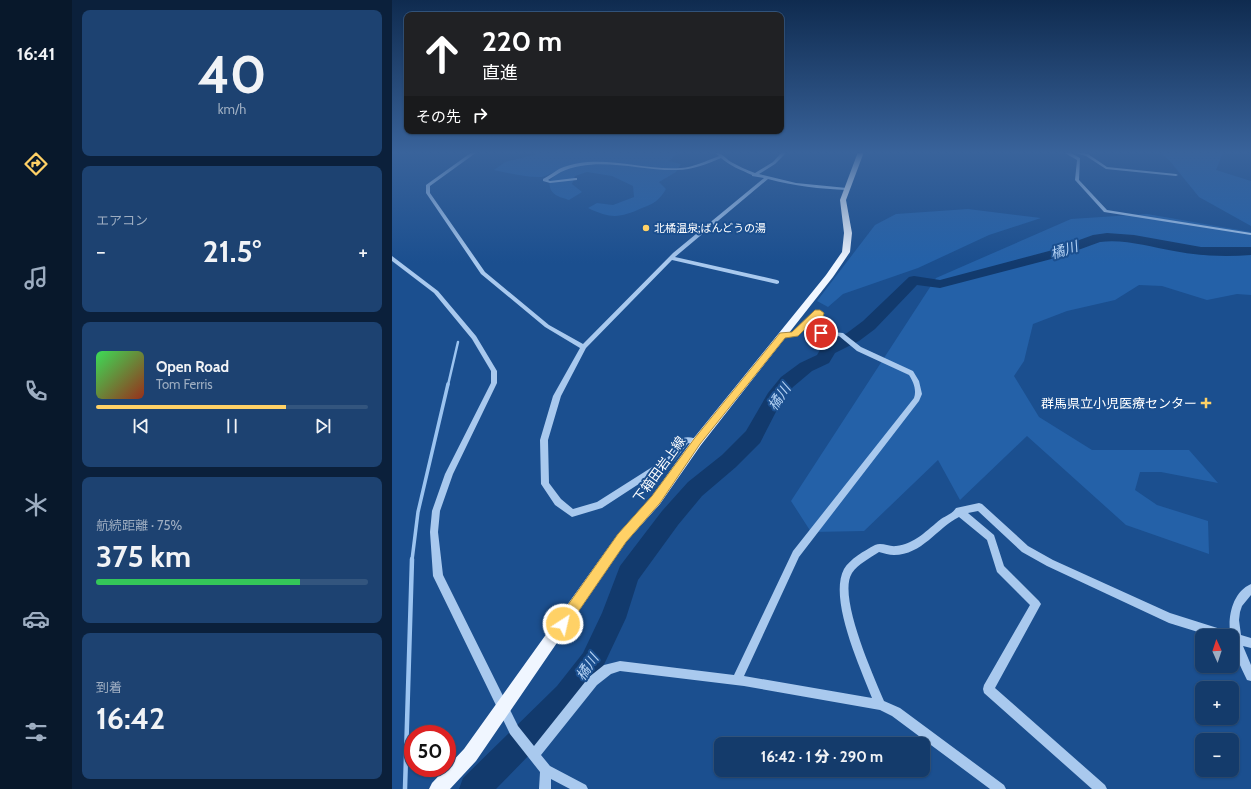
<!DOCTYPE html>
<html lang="ja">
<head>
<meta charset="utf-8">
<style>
  :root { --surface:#143b6b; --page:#1d4271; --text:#f1f3f6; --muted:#9dadc1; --line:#33557e; --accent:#ffd166 }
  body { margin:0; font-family:Cabin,"Noto Sans JP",sans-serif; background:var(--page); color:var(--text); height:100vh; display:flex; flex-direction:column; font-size:15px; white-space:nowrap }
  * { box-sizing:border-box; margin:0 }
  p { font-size:13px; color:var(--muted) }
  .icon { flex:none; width:22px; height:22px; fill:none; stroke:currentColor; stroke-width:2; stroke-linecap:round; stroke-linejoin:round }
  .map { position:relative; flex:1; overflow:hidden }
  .sheet { display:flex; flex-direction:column; gap:10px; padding:10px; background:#0b203b; width:320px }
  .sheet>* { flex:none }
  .banner { position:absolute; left:12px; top:12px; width:380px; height:122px; border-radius:8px; box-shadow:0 1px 3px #0004,0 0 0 1px var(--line); background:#202124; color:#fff; overflow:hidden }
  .needle { width:26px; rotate:357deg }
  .tools { position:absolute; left:803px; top:629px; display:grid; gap:8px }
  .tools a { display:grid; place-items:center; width:44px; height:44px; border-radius:8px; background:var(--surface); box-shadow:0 1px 3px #0004,0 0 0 1px var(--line); font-size:20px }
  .speed { position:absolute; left:12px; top:725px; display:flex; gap:8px; font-size:20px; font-weight:700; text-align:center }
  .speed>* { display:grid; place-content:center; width:52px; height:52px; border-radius:50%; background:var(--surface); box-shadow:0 1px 3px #0004,0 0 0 1px var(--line); line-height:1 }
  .speed .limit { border:6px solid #d22; background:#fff; color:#111 }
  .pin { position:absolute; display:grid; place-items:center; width:34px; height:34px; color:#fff; margin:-17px; border:2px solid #fff; border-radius:50%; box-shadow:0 1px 4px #0007 }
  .me { position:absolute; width:44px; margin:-22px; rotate:35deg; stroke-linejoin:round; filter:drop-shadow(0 0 3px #0008) }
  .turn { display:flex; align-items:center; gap:14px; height:84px; padding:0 12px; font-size:18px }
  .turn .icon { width:52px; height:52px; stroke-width:2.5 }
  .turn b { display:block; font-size:28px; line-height:34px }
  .then { display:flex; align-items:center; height:38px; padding:0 12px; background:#0003; gap:8px; font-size:15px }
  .big { font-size:30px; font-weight:800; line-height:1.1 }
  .sheet .card { flex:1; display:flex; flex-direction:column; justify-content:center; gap:6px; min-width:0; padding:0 14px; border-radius:8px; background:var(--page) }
  .sheet .dial { align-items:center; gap:0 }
  .dial b { font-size:52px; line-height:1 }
  .song { display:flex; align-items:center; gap:12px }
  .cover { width:48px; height:48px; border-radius:6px; background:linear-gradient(135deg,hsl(130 70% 55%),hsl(10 70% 35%)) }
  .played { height:4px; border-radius:2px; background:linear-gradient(90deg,var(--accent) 70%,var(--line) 70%) }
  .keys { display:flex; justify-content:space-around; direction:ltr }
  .heat { display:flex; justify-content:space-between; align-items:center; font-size:22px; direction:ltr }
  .charge { height:6px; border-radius:3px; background:linear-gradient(90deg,#34c759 75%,var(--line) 0) }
  .trip { position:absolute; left:322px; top:737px; width:216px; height:40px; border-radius:8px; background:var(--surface); box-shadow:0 1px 3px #0004,0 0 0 1px var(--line); font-weight:800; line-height:40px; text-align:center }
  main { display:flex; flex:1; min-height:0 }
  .tabs { display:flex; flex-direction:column; width:72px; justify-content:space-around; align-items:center; background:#08182b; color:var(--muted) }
  .tabs .icon { width:28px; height:28px }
  .tabs .active { color:var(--accent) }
  .tabs b { font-size:18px; color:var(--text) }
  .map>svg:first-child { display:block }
  .green { fill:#2461a8 }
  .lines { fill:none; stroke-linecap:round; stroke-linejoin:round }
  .stream-far2 { stroke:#9cc4f0; stroke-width:2.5 }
  .stream-far1 { stroke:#9cc4f0; stroke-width:3.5 }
  .stream { stroke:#9cc4f0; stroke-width:4.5 }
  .river { fill:#123a6d; fill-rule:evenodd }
  .minor { fill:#a9c9ee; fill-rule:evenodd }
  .major { fill:#f0f6ff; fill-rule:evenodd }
  .route { fill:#ffd166; stroke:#a68842 }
  .poi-dot { fill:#ffd166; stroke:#1b4f8f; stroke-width:1.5 }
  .labels { text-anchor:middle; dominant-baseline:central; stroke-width:4; stroke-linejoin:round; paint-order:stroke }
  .far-poi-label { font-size:11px; fill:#fff; stroke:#1b4f8f; text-anchor:start }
  .poi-label { font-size:13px; fill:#fff; stroke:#1b4f8f; text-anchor:end }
  .street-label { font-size:13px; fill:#fff; stroke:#1b4f8f }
  .water-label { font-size:14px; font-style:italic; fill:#b5d3f5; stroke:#1b4f8f }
</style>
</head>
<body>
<main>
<nav class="tabs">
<b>16:41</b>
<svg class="icon active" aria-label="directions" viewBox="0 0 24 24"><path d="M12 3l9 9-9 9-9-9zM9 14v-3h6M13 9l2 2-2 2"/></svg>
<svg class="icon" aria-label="music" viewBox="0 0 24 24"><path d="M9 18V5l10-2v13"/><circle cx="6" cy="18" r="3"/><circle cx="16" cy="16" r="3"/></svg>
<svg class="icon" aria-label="phone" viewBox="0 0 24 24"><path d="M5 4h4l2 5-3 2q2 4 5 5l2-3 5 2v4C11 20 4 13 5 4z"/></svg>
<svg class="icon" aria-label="climate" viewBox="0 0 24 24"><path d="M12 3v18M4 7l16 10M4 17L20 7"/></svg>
<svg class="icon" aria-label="car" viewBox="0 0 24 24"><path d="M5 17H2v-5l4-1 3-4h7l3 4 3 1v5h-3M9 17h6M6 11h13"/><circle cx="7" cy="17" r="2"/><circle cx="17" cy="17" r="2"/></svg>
<svg class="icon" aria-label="filters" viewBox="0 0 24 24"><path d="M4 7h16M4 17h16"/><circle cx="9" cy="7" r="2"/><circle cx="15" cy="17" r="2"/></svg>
</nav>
<section class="sheet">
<div class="card dial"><b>40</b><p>km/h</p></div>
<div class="card"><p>エアコン</p>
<div class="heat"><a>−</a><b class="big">21.5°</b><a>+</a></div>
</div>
<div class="card">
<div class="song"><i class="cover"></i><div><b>Open Road</b><p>Tom Ferris</p></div></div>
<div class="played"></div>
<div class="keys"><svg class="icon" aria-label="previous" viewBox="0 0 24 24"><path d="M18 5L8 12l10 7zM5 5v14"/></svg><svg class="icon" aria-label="pause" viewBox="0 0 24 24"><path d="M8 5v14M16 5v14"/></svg><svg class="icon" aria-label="next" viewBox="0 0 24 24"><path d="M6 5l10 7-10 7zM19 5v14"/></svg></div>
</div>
<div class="card"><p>航続距離 · 75%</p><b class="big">375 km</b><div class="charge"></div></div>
<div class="card"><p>到着</p><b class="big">16:42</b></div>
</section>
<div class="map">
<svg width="859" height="789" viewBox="0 0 859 789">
  <rect width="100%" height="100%" fill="#1b4f8f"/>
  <!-- green -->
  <path class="green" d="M 154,152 L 287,152 L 277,161 L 289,164 L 284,172 L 267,182 L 274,189 C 268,200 261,204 250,208 C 228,218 219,219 196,208 L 205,203 L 221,205 L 242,197 L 241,186 L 220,176 L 195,172 L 183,176 L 180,184 L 190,192 L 177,200 C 167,197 155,194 158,180 L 168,172 C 160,171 155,177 147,177 C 132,177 116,173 102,170 L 113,162 Z
    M 767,152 L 831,153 L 824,170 L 859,181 L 859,226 L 807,197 L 777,160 Z
    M 576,209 L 649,218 L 597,235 L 526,268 L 451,294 L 436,307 L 425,301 L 483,225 L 504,214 Z
    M 755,214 L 859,232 L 859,295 L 845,294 L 815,300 L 770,286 L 747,285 L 723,300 L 675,311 L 641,324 L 632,361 L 622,376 L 647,417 L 700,450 L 797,450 L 826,483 L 769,472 L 748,472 L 743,490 L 765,505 L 816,521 L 817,554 L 734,525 L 635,436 L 568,500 L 546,460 L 472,531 L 419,532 L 399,501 L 544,278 L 679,219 Z"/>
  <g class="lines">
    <!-- stream-far2 -->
    <path class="stream-far2" d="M 56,385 L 66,342"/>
    <!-- stream-far1 -->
    <path class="stream-far1" d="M 20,560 L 26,512 L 56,384"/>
    <!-- stream -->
    <path class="stream" d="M 13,789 L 20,559"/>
    <!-- river -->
    <path class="river" d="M 715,233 L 742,235 L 809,247 L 859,247 L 859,255 C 833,257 807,256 782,251 C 757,247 734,239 708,242 L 667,257 L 548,288 L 525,285 L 483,329 L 467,341 L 443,353 L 437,363 L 420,371 L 401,387 L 389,402 L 368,443 L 344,467 L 310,496 L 286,525 L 246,580 L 234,618 L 209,671 L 185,706 L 104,789 L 67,789 L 71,778 L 165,686 L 191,653 L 210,613 L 228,566 L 270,511 L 296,482 L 330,455 L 354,431 L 376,393 L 389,377 L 408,363 L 425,355 L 431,345 L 455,333 L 471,321 L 517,277 L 522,276 L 548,280 L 657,251 L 701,235 Z"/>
    <!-- minor -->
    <path class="minor" d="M 80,152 L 85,152 L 38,186 L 38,193 L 93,272 L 157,325 L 191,344 L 281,253 L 372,178 L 360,176 L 360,175 C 349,170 338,166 329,158 C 315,164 300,170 285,170 C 248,171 205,155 169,172 C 165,174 161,177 156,180 L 158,181 L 183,178 L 185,178 L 185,180 L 158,183 L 151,181 L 151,179 C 157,176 162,172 167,169 C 207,152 248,171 289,168 C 302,167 314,161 327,156 L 322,152 C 329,152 333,158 339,162 C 347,166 354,170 363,173 L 381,162 L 390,152 L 395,152 L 383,164 L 367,174 L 404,183 L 455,188 L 457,189 L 455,190 C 428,189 402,186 376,179 L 283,257 L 385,280 L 387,281 L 387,283 L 385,284 L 280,260 L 194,348 L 169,396 L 156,440 L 157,483 L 169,499 L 181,509 L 205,502 L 276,457 L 291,438 C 296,436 303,438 308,440 L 309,442 L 308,444 L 305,445 L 296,443 L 282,461 L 210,508 L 180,517 L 163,505 L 149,484 L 148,440 L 161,396 L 188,348 L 153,327 L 89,274 L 34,193 L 34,185 Z
      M 671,152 L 677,152 L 688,158 L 687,180 L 715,210 L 859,233 L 859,235 L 712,212 L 683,180 L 685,160 Z
      M 680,152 L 688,152 L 696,154 L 715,167 L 784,174 L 786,175 L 784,176 L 714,169 L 694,156 Z
      M 0,256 L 46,291 L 84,336 L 105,371 L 105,383 L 61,474 L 48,511 L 46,532 L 51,575 L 126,726 L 142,746 L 197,677 L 212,665 L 228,661 L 342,675 L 401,551 L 522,398 C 525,390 521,381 517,375 L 465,351 L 447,336 L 427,334 L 421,328 L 423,317 L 405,335 L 389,336 L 388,335 L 389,334 L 401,332 L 423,311 L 425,310 L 431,313 L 427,328 L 431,331 L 451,333 L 469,347 L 521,371 L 527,381 L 530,394 L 527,401 L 407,557 L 352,676 L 480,698 C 469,669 436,599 452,569 C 458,559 472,551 483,545 C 490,542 497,547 504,546 C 523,544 535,530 549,519 C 554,516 561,513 564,508 L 587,503 L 590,504 L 636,546 L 661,560 L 778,613 L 838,632 C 836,615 841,592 859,584 L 859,595 L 850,606 L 848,612 L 847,620 L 849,635 L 859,638 L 859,648 L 851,646 L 859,665 L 859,681 L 855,680 C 849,667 840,651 840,636 L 819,636 L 777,623 L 655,566 L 630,552 L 586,511 L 576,513 L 602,535 L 612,566 L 647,601 L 649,604 L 603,688 L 713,785 L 715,789 L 700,789 L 592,693 L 591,689 L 592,685 L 638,605 L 605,572 L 595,540 L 567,517 C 545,528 530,555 502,555 C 497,555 492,553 487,552 C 478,558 466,564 460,573 C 445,596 482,677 492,701 L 508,708 L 612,785 L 614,789 L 598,789 L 500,716 L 488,710 L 352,686 L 228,671 L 219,674 L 205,685 L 149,755 L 158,766 L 194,785 L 196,789 L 178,789 L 159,779 L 159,789 L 147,789 L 148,772 L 118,734 L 41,576 L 38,532 L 40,511 L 53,474 L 99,383 L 99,371 L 80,339 L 42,293 L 0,261 Z"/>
    <!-- major -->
    <path class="major" d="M 466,152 L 472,152 L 454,200 L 460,233 L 458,252 L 441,277 L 309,445 L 268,504 L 234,542 L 84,761 L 58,789 L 37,789 L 40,783 L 72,749 L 226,534 L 260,496 L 301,439 L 434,275 L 450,252 L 452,233 L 448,200 Z"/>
  </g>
  <!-- sky -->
  <linearGradient id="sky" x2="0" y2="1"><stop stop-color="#0f2b4f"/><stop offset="0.58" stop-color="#39639b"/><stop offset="1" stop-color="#39639b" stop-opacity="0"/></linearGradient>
  <rect width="859" height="263" fill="url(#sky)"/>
  <!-- route -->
  <path class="route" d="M 423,310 L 428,310 L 432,313 L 428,327 L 433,333 L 432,335 L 427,335 L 420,328 L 421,321 L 406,336 L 393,338 L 308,444 L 268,503 L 234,542 L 175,628 L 171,630 L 166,628 L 164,624 L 166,619 L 226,534 L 260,496 L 302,439 L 388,333 L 400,332 Z"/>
  <!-- markers -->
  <g class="poi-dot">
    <circle cx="254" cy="228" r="4"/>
    <path d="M812 397h4v4h4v4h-4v4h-4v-4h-4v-4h4z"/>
  </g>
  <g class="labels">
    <!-- far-poi labels -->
    <g class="far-poi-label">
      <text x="262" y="228">北橘温泉;ばんどうの湯</text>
    </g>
    <!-- poi labels -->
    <g class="poi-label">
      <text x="805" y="403">群馬県立小児医療センター</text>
    </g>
    <!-- street labels -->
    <g class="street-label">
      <text transform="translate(267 469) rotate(-54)">下箱田岩上線</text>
    </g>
    <!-- water labels -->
    <g class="water-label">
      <text transform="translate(672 250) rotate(-18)">橘川</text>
      <text transform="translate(387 397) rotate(-56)">橘川</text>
      <text transform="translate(195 667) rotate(-57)">橘川</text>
    </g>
  </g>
</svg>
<div class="tools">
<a><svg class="needle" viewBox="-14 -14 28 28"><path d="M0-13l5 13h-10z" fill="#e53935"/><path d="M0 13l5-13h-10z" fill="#9dadc1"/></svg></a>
<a>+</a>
<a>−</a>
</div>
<div class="speed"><div class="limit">50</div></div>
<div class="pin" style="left:429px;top:333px;background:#d93025"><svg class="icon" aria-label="arrive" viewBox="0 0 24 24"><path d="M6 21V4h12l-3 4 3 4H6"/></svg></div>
<svg class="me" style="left:171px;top:624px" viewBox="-20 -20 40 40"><circle r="17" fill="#ffd166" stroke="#fff" stroke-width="3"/><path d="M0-11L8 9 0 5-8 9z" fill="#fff"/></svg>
<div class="trip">16:42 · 1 分 · 290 m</div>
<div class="banner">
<div class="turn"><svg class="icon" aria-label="ahead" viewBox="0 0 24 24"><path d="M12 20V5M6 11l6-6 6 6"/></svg><div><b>220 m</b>直進</div></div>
<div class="then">その先<svg class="icon" aria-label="right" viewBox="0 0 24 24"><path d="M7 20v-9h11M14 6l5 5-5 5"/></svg></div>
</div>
</div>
</main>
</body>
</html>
